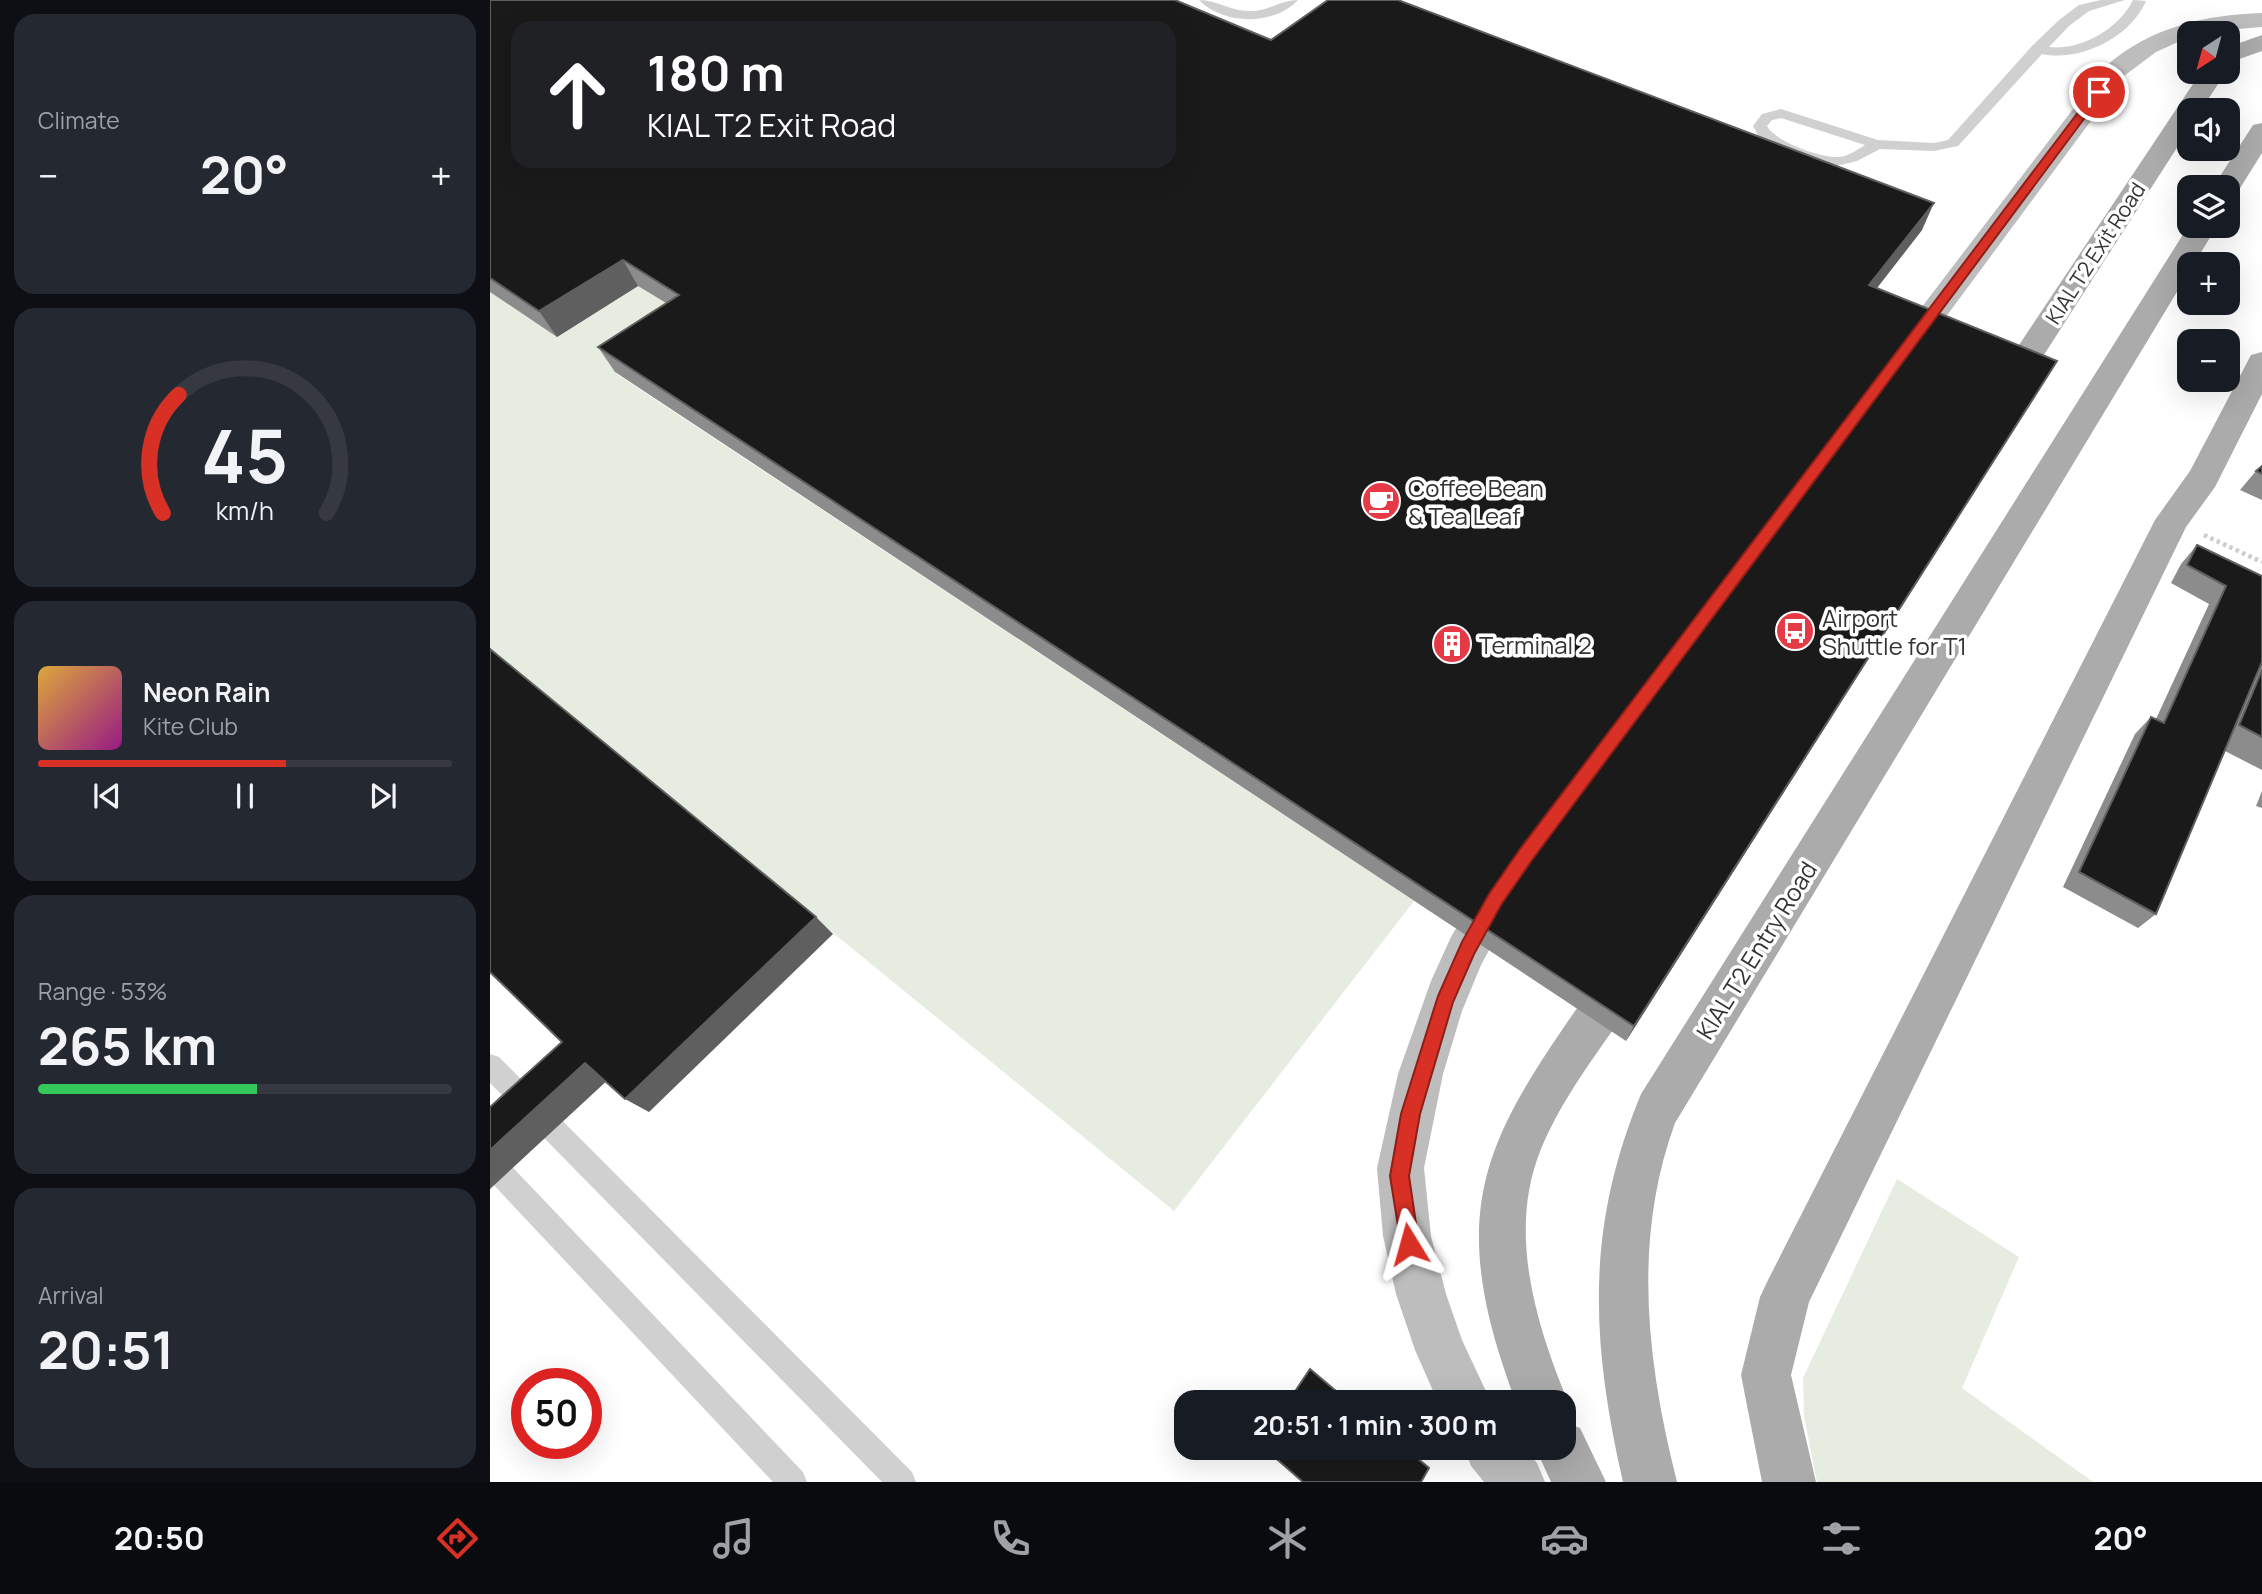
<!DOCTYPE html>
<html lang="en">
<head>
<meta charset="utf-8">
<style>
  :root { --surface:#171b24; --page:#242831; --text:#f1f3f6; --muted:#9ea1a6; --line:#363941; --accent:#d93025 }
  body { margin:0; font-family:Manrope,sans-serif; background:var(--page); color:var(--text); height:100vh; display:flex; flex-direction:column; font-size:26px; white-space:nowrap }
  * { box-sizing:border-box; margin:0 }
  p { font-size:23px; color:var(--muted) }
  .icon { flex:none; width:38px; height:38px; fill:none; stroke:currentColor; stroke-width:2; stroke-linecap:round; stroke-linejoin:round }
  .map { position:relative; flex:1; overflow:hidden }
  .sheet { display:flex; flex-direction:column; gap:14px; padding:14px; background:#0d0f14; width:490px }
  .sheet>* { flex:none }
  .banner { position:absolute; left:21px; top:21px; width:665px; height:147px; border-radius:21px; box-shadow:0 7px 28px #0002; background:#202124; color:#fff; overflow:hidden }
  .needle { width:46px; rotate:216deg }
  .tools { position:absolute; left:1687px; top:21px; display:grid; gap:14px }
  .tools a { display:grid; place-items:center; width:63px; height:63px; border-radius:14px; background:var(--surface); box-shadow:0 7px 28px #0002; font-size:35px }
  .speed { position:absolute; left:21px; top:1368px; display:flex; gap:14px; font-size:35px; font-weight:700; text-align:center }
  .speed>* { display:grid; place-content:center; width:91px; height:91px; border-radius:50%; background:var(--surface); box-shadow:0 7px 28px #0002; line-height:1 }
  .speed .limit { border:10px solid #d22; background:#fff; color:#111 }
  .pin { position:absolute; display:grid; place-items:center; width:60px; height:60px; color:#fff; margin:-30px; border:4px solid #fff; border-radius:50%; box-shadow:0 2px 7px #0007 }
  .me { position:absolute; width:77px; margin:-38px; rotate:352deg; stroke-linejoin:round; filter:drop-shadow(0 0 5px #0008) }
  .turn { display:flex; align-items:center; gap:24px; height:147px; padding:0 21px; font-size:32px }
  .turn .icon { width:91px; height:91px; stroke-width:2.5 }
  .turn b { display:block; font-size:49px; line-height:60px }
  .big { font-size:52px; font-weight:700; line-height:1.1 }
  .sheet .card { flex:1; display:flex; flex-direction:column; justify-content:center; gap:10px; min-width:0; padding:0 24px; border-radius:21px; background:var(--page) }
  .sheet .dial { align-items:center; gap:0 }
  .dial svg { height:182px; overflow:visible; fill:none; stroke:var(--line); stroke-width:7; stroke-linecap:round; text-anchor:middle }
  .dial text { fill:var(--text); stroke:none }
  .song { display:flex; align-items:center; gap:21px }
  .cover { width:84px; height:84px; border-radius:10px; background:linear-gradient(135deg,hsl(40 70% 55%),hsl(310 70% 35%)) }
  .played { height:7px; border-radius:4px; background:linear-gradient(90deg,var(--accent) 60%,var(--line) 60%) }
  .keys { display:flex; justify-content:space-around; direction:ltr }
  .heat { display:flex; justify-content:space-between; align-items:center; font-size:38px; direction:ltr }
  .charge { height:10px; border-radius:5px; background:linear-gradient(90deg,#34c759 53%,var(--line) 0) }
  .trip { position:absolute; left:684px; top:1390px; width:402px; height:70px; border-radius:21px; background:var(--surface); box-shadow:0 7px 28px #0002; font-weight:700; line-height:70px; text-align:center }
  .tab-bar { display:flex; height:112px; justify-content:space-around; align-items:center; background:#090b0e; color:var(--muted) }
  .tab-bar .icon { width:49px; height:49px }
  .tab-bar .on { color:var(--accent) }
  .tab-bar b { font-size:32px; color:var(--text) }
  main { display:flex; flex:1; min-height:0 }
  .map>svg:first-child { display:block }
  .green { fill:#e6ecdf }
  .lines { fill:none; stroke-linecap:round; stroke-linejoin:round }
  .path { stroke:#cdcdcd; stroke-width:4.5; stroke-dasharray:3.5 3.5; stroke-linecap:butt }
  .lane { fill:#d0d0d0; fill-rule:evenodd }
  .secondary { fill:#bdbdbd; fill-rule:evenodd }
  .primary { fill:#ababab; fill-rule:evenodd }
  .wall { fill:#8c8c8c }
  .shaded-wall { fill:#5f5f5f }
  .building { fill:#1a1a1a; stroke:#5f5f5f; stroke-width:2; fill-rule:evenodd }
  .route { fill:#d93025; stroke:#8d1f18; stroke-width:2 }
  .labels { text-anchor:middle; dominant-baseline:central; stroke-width:7; stroke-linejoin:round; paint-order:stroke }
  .far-street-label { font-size:21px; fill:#333; stroke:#fff }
  .poi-label { font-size:24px; fill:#333; stroke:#fff; text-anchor:start }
  .street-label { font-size:24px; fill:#333; stroke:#fff }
</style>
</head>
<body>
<main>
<section class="sheet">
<div class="card"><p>Climate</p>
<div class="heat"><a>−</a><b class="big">20°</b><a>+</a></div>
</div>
<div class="card dial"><svg viewBox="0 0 100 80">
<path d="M14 69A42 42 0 1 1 86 69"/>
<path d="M14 69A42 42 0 0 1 21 17" stroke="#d93025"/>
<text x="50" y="56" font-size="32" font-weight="700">45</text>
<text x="50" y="72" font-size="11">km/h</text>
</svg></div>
<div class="card">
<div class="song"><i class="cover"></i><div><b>Neon Rain</b><p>Kite Club</p></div></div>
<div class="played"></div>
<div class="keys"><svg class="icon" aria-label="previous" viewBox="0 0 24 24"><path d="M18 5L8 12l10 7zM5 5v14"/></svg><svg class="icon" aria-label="pause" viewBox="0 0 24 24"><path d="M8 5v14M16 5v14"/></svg><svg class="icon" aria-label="next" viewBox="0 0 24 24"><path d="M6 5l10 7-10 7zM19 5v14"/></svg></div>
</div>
<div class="card"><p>Range · 53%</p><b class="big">265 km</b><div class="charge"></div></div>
<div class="card"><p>Arrival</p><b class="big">20:51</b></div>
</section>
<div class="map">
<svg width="1772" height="1482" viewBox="0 0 1772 1482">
  <rect width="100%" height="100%" fill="#fff"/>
  <!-- green -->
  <path class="green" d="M 148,286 L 204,321 L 125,373 L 924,901 L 684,1211 L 0,653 L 0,292 L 67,337 Z
    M 1407,1179 L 1529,1257 L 1472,1388 L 1603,1482 L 1327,1482 L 1314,1416 L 1313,1378 Z"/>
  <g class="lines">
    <!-- path -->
    <path class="path" d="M 1714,535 L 1772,562"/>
    <!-- lane -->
    <path class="lane" d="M 709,0 C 727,0 740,11 759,11 C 777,12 790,0 808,0 C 784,26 733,25 709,0 Z
      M 1611,0 L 1635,0 L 1599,11 L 1579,26 L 1559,47 C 1590,51 1629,29 1643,0 L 1656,1 C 1640,38 1590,62 1552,54 L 1468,146 L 1463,147 L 1444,151 L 1390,149 L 1367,161 L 1346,166 L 1320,160 L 1285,147 L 1270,139 L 1263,126 L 1272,114 L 1291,109 L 1388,140 L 1444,143 L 1458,140 L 1542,46 L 1569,20 L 1589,5 ZM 1291,118 L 1375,145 C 1367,150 1359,156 1349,157 C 1331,158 1285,142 1277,126 L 1282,120 Z
      M 0,1054 L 9,1057 L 422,1472 L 426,1482 L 392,1482 L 0,1083 Z
      M 0,1149 L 9,1153 L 313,1472 L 317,1482 L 283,1482 L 0,1181 Z"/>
    <!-- secondary -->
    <path class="secondary" d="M 1772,13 L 1772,27 L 1699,33 L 1699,37 L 1666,52 L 1634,76 L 1424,360 L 1413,363 L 1402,360 L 1398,353 L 1402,346 L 1616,66 C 1661,27 1714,15 1772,13 Z
      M 1008,876 L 1023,882 L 1029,895 L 991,965 L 972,1011 L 953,1074 L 934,1168 L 941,1236 L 956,1294 L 972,1340 L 1001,1402 L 948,1402 L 925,1350 L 906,1294 L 893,1236 L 887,1168 L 908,1074 L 941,981 L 961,937 L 993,882 Z
      M 974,1447 L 1034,1447 L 1047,1463 L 1055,1482 L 994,1482 L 981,1466 Z"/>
    <!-- primary -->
    <path class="primary" d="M 1772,35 L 1772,51 L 1738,63 L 1738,47 Z
      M 1711,72 L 1736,72 L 1711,110 L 1699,110 L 1699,129 L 1523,403 L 1512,406 L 1501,403 L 1496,395 L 1501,387 Z
      M 1772,123 L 1772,153 L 1747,193 L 1738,195 L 1738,187 L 1723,187 L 1763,125 Z
      M 1699,225 L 1727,226 L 1704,264 L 1699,264 L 1699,272 L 1185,1123 C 1142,1241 1157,1363 1187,1482 L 1133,1482 C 1101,1342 1095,1229 1151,1094 Z
      M 1772,352 L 1772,394 L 1725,487 L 1696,527 L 1319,1302 L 1301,1375 L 1326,1482 L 1272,1482 L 1251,1375 L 1270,1297 L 1278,1280 L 1665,520 L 1700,471 L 1761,355 Z
      M 1134,956 L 1149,962 L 1156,977 L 1149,992 C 1116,1042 1074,1093 1051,1149 C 1017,1232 1046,1324 1078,1402 L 1074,1410 L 1074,1402 L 1026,1402 C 947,1194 1002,1131 1119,962 Z
      M 1074,1422 L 1090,1428 L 1116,1482 L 1061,1482 L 1045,1447 L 1074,1447 Z"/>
  </g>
  <!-- wall -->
  <path class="wall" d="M 0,0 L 781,40 L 1432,230 L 1387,288 L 1567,361 L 1136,1041 L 125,372 L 108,347 L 176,303 L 148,286 L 67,337 L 0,292 Z
    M 1772,466 L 1772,500 L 1750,490 L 1766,471 Z
    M 1707,545 L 1772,576 L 1772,770 L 1735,751 L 1666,914 L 1648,928 L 1573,887 L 1645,734 L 1661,717 L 1666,719 L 1719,604 L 1681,583 L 1691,564 Z
    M 1772,791 L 1772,808 L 1766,806 Z"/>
  <!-- shaded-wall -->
  <path class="shaded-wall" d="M 1444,203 L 1432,230 L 1369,311 L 1379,285 Z
    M 133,260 L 148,286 L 67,337 L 49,311 Z
    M 1567,361 L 1551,387 L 1136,1041 L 1144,1026 Z
    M 326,917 L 343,934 L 159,1112 L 135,1099 Z
    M 95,1063 L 121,1077 L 0,1189 L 0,1150 Z"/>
  <!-- building -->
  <path class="building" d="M 0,0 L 685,0 L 781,40 L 838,0 L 908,0 L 1444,203 L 1379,285 L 1567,361 L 1144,1026 L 108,347 L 189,295 L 133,260 L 49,311 L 0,278 ZM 28,28 L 679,28 L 679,161 L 28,161 Z
    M 1772,466 L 1772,474 L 1766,471 Z
    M 1707,545 L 1772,576 L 1772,662 L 1666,914 L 1589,872 L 1661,717 L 1674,723 L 1736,586 L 1697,565 Z
    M 0,649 L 326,917 L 135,1099 L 95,1063 L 0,1150 L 0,1107 L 72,1042 L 0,972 Z
    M 1772,670 L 1772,737 L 1749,725 Z
    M 820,1369 L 859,1402 L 798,1402 Z
    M 773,1447 L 914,1447 L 939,1468 L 931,1482 L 813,1482 Z"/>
  <!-- route -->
  <path class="route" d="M 1605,90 L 1614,92 L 1042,860 L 1011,905 L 984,954 L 963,1002 L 930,1114 L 919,1176 L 929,1244 L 926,1251 L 919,1254 L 912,1251 L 900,1176 L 911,1114 L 948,996 L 972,942 L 999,894 L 1030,849 Z"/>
  <!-- icons -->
  <defs>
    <symbol id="cafe-disc" viewBox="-11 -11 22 22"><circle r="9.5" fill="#e63946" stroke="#fff"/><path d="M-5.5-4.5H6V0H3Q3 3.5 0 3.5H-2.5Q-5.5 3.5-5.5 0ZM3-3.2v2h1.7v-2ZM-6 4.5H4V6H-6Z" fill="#fff"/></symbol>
    <symbol id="bus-disc" viewBox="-11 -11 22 22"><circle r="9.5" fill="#e63946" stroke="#fff"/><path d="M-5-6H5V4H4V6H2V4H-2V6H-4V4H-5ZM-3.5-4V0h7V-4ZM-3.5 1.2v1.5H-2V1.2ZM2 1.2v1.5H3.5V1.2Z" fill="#fff"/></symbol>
    <symbol id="building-disc" viewBox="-11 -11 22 22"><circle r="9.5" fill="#e63946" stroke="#fff"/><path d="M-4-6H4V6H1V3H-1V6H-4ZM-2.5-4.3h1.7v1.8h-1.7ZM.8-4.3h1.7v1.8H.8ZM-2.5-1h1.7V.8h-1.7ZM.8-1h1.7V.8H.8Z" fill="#fff"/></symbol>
  </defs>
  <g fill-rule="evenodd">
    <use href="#cafe-disc" x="869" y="479" width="44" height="44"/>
    <use href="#bus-disc" x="1283" y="609" width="44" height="44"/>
    <use href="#building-disc" x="940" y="622" width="44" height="44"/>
  </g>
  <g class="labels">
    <!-- far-street labels -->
    <g class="far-street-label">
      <text transform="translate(1605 253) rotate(-57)">KIAL T2 Exit Road</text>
    </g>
    <!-- poi labels -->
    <g class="poi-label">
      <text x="918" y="487">Coffee Bean<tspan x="918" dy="28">&amp; Tea Leaf</tspan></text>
      <text x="1332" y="617">Airport<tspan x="1332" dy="28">Shuttle for T1</tspan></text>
      <text x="989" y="644">Terminal 2</text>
    </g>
    <!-- street labels -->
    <g class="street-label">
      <text transform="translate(1266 950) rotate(-58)">KIAL T2 Entry Road</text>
    </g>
  </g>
</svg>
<div class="tools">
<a><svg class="needle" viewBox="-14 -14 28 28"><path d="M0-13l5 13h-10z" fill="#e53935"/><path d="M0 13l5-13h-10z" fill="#9ea1a6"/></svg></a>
<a><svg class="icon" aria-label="sound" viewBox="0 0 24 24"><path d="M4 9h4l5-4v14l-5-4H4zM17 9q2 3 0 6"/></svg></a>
<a><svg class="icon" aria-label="layers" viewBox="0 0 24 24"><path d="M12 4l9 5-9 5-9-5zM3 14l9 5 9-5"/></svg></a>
<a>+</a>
<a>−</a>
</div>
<div class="speed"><div class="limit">50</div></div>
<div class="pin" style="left:1609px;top:92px;background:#d93025"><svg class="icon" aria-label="arrive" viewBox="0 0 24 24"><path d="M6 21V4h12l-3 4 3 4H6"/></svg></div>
<svg class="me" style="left:919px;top:1244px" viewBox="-20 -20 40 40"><path d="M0-17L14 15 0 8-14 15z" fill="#d93025" stroke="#fff" stroke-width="4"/></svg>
<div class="trip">20:51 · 1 min · 300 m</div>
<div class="banner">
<div class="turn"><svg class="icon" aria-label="ahead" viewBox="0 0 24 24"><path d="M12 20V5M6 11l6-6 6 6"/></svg><div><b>180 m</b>KIAL T2 Exit Road</div></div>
</div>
</div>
</main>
<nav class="tab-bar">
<b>20:50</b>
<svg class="icon on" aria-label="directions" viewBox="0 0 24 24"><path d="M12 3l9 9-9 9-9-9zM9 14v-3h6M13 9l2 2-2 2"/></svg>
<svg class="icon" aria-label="music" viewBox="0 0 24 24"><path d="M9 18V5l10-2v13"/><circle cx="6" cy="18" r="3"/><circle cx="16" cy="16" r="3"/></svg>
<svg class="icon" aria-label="phone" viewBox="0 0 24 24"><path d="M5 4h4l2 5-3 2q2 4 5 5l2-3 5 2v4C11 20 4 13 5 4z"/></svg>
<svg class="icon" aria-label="climate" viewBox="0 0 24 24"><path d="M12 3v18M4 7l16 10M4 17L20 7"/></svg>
<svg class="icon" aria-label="car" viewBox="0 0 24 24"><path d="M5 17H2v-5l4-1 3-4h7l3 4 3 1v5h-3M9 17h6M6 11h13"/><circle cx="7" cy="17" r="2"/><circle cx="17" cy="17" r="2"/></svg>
<svg class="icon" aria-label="filters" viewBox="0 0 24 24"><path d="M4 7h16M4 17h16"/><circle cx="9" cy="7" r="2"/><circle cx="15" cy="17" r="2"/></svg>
<b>20°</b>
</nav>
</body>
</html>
